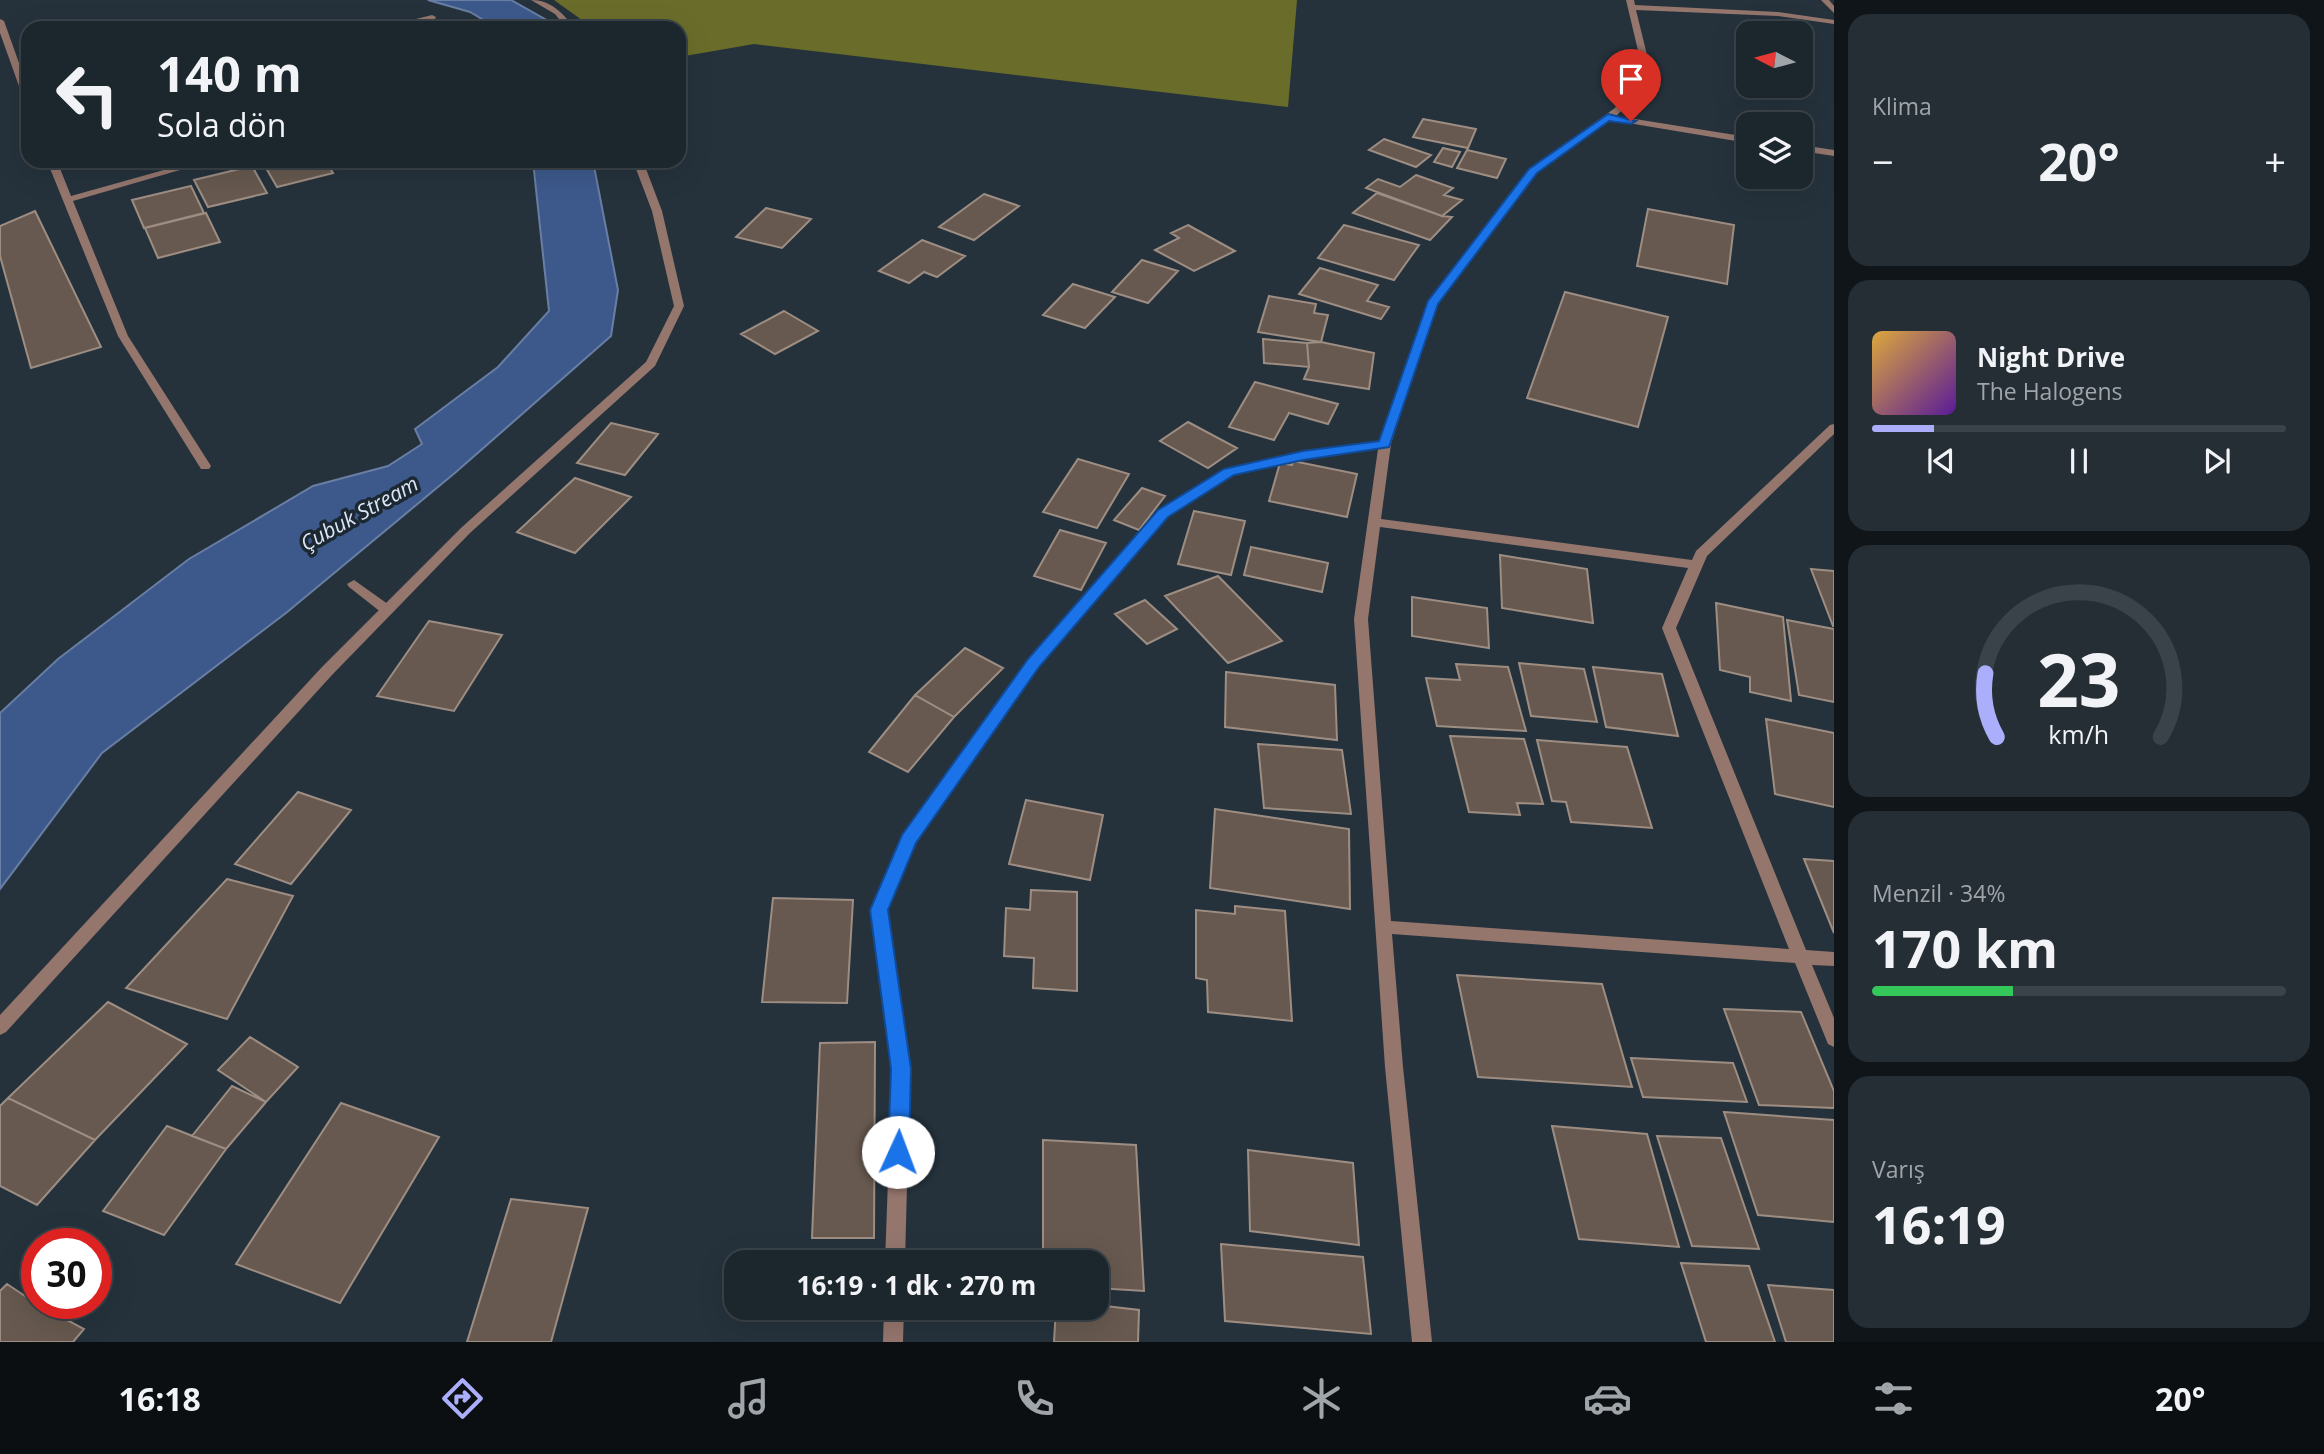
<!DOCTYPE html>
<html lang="tr">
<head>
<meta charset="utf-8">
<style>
  :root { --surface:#1c262d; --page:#252e35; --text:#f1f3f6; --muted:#a0a5aa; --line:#3a4349; --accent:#abaffb }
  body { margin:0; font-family:"Open Sans",sans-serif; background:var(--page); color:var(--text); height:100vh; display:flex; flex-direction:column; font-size:26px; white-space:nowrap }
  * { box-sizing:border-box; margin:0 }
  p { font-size:23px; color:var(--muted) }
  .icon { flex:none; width:38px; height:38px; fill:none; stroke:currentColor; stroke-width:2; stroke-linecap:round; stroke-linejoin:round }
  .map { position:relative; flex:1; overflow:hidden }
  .details { display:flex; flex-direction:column; gap:14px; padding:14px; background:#0f1519; width:490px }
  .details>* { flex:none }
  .top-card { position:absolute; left:21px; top:21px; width:665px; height:147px; border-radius:21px; box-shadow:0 7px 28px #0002,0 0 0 2px var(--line); background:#1c262d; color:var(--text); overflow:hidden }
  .needle { width:46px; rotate:276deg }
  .fabs { position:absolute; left:1736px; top:21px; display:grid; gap:14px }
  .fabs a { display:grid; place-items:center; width:77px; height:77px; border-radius:14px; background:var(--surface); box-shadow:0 7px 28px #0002,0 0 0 2px var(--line); font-size:35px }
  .speed { position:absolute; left:21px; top:1228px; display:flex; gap:14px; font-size:35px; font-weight:700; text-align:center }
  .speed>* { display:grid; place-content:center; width:91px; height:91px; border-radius:50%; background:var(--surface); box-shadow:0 7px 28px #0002,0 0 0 2px var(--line); line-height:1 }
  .speed .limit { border:10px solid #d22; background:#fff; color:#111 }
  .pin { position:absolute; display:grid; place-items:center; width:60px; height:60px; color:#fff; margin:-72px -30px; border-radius:50% 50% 50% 0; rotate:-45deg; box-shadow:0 0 7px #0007 }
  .pin .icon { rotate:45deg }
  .me { position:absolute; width:77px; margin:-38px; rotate:2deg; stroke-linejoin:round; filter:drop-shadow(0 0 5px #0008) }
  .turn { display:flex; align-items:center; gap:24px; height:147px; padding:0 21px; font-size:32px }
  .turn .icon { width:91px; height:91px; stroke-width:2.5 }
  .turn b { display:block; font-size:49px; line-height:60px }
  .big { font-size:52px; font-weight:700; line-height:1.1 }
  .details .tile { flex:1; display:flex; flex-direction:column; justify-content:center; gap:10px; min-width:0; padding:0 24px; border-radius:21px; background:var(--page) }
  .details .dial { align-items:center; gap:0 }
  .dial svg { height:182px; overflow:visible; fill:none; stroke:var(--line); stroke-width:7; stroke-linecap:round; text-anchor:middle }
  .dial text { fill:var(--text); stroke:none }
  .song { display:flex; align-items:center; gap:21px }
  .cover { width:84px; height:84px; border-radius:10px; background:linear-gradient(135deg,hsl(40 70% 55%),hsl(270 70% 35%)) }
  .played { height:7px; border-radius:4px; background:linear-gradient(90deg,var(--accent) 15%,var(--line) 15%) }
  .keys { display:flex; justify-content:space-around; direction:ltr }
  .heat { display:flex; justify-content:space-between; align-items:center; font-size:38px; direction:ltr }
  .charge { height:10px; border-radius:5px; background:linear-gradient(90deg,#34c759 34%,var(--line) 0) }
  .trip { position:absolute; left:724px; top:1250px; width:385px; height:70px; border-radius:21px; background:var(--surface); box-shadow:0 7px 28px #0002,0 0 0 2px var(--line); font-weight:700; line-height:70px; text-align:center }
  .dock { display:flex; height:112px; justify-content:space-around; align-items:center; background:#0b0f12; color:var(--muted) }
  .dock .icon { width:49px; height:49px }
  .dock .current { color:var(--accent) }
  .dock b { font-size:32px; color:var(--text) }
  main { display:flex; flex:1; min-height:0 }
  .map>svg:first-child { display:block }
  .forest { fill:#6a6d2a }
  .water { fill:#3d598c; stroke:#687ea3; stroke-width:2 }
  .building { fill:#67594f; stroke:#9d8d82; stroke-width:2 }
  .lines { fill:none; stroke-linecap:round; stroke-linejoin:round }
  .minor { fill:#94766d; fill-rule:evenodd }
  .tertiary { fill:#94766d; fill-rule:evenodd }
  .route { fill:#1a73e8; stroke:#114b97; stroke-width:2 }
  .labels { text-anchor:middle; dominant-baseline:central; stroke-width:7; stroke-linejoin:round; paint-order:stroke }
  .water-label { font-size:21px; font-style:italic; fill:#dce5f5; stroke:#1c2831 }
</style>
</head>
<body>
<main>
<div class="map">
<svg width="1834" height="1342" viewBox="0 0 1834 1342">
  <rect width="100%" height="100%" fill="#25323c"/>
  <!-- forest -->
  <path class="forest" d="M 554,0 L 1297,0 L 1288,107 L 754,44 L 679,57 L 679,28 L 593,28 Z"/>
  <!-- water -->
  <path class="water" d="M 428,0 L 511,0 L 550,22 L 552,28 L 497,28 L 470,12 Z
    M 533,161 L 593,161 L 618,290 L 611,336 L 456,472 L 286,613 L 102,753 L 0,889 L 0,713 L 58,659 L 189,559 L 313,486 L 388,466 L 422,444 L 415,429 L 498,367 L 549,311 Z"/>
  <!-- building -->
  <path class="building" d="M 1423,119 L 1476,129 L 1468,148 L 1413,137 Z
    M 1384,139 L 1431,155 L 1416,167 L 1369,150 Z
    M 1443,148 L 1460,152 L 1452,167 L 1434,162 Z
    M 1467,150 L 1506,159 L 1497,178 L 1457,168 Z
    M 262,161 L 326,161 L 333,173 L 277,187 Z
    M 332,161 L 369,161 L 337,169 Z
    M 252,166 L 267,193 L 208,207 L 194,180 Z
    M 1416,175 L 1453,188 L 1444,195 L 1462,200 L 1442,216 L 1366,188 L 1378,179 L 1400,187 Z
    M 191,186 L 204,213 L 144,228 L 132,200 Z
    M 1377,193 L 1442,216 L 1452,217 L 1430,240 L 1353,213 Z
    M 984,194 L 1019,206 L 974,240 L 939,227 Z
    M 766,208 L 811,219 L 782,248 L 736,237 Z
    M 1648,209 L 1734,225 L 1727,284 L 1637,266 Z
    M 35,211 L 101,347 L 31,368 L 0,256 L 0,226 Z
    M 206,213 L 220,242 L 158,258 L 145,228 Z
    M 1188,225 L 1235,251 L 1194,271 L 1155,250 L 1179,238 L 1171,233 Z
    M 1344,225 L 1419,245 L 1394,280 L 1318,258 Z
    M 922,240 L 965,256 L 937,277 L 924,272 L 909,283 L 879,271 Z
    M 1142,260 L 1178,271 L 1148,303 L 1112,292 Z
    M 1320,268 L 1378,285 L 1367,301 L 1389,307 L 1381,319 L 1299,294 Z
    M 1073,284 L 1115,297 L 1085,328 L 1043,315 Z
    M 1565,292 L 1668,317 L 1638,427 L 1527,398 Z
    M 1269,296 L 1316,304 L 1314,313 L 1328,315 L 1321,342 L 1258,332 Z
    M 784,311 L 818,331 L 775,354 L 741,334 Z
    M 1263,339 L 1307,343 L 1309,367 L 1264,363 Z
    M 1321,342 L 1374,353 L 1369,389 L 1304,379 L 1309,367 L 1307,343 Z
    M 1255,382 L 1338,404 L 1328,424 L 1289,413 L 1274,440 L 1229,427 Z
    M 1188,422 L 1237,448 L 1208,468 L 1160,441 Z
    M 611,423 L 658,434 L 625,475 L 577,463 Z
    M 1078,459 L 1129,474 L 1097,528 L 1043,512 Z
    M 1293,461 L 1357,474 L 1347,517 L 1269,501 L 1280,463 L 1292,465 Z
    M 575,478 L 631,497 L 575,553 L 517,532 Z
    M 1142,488 L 1165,496 L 1139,530 L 1114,520 Z
    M 1194,511 L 1245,521 L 1231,575 L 1178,564 Z
    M 1060,530 L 1106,543 L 1081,590 L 1034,576 Z
    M 1251,547 L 1328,563 L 1322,592 L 1244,575 Z
    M 1500,555 L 1587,569 L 1593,623 L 1502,608 Z
    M 1811,569 L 1834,571 L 1834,626 L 1833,626 Z
    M 1218,576 L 1282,641 L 1228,663 L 1165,596 Z
    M 1412,597 L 1487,608 L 1489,648 L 1412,636 Z
    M 1145,600 L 1177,629 L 1147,644 L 1115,614 Z
    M 1716,603 L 1783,617 L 1791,701 L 1750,692 L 1750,677 L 1720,670 Z
    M 1787,620 L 1834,629 L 1834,702 L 1799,695 Z
    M 429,621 L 502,635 L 454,711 L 377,696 Z
    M 965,648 L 1003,668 L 954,717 L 915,695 Z
    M 1519,663 L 1584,669 L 1597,722 L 1531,716 Z
    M 1456,664 L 1508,667 L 1526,731 L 1437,726 L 1426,678 L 1460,680 Z
    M 1593,667 L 1662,674 L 1678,736 L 1606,727 Z
    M 1226,672 L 1335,685 L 1337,740 L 1225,727 Z
    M 915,695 L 954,717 L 908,772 L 869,752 Z
    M 1766,719 L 1834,733 L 1834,807 L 1775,794 Z
    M 1450,736 L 1524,739 L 1543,804 L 1517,803 L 1520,815 L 1469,812 Z
    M 1537,740 L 1627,747 L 1652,828 L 1571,822 L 1566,802 L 1552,801 Z
    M 1258,744 L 1342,750 L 1351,814 L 1264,808 Z
    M 298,792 L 351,810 L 291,884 L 235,864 Z
    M 1026,800 L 1103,815 L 1090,880 L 1009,864 Z
    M 1215,809 L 1349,829 L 1350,909 L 1210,888 Z
    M 1804,859 L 1834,861 L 1834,933 Z
    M 227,879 L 293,896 L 227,1019 L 126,988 Z
    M 1031,890 L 1077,892 L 1077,991 L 1033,988 L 1034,958 L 1004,956 L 1006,908 L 1030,910 Z
    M 773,898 L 853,900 L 847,1003 L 762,1002 Z
    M 1235,906 L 1285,911 L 1292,1021 L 1208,1012 L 1207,980 L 1196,978 L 1196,910 L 1235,914 Z
    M 1457,975 L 1602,984 L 1632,1087 L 1478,1077 Z
    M 108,1002 L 187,1044 L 95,1140 L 8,1098 Z
    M 1724,1009 L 1801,1012 L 1834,1091 L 1834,1108 L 1759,1105 Z
    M 250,1037 L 298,1067 L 266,1102 L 218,1070 Z
    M 875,1042 L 874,1238 L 812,1238 L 820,1043 Z
    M 1631,1058 L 1733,1063 L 1747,1102 L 1643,1097 Z
    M 232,1086 L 266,1102 L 226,1149 L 192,1136 Z
    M 8,1098 L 95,1140 L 37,1205 L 0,1186 L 0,1106 Z
    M 341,1103 L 439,1137 L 340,1303 L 236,1264 Z
    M 1724,1112 L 1834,1120 L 1834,1222 L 1758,1215 Z
    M 167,1126 L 226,1149 L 164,1235 L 103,1211 Z
    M 1552,1126 L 1647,1134 L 1679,1247 L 1579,1239 Z
    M 1657,1136 L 1721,1138 L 1759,1249 L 1692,1246 Z
    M 1043,1140 L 1136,1145 L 1144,1291 L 1097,1288 L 1097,1262 L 1043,1262 Z
    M 1248,1150 L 1353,1163 L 1359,1245 L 1250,1231 Z
    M 511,1199 L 588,1208 L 551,1342 L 467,1342 Z
    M 1221,1244 L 1363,1257 L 1371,1334 L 1225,1321 Z
    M 1681,1263 L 1749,1266 L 1775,1342 L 1706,1342 Z
    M 7,1284 L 37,1304 L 84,1329 L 73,1342 L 0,1342 L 0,1291 Z
    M 1768,1285 L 1834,1290 L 1834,1342 L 1786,1342 Z
    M 1097,1305 L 1139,1310 L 1138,1342 L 1054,1342 L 1056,1307 Z"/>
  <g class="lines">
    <!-- minor -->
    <path class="minor" d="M 1626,0 L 1634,0 L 1635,5 L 1778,12 L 1834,20 L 1834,24 L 1778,16 L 1636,10 L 1648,59 L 1623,109 L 1616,116 L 1748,137 L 1748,143 L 1610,120 L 1536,173 L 1437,303 L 1391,444 L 1381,519 L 1692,560 L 1696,551 L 1830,425 L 1834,424 L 1834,434 L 1707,556 L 1676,628 L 1806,950 L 1834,952 L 1834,966 L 1812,965 L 1834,1018 L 1834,1047 L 1828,1044 L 1795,963 L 1392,934 L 1403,1067 L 1432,1342 L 1412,1342 L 1385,1067 L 1354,619 L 1378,449 L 1303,460 L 1233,475 L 1167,516 L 1038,667 L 915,843 L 887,910 L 910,1069 L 905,1262 L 885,1262 L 892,1069 L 871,910 L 903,836 L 1028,659 L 1159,510 L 1225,469 L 1303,452 L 1380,441 L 1428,301 L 1530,169 L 1615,108 L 1640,59 ZM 1380,527 L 1688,568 L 1662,628 L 1789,949 L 1391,921 L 1368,619 Z
      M 1821,0 L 1829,0 L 1834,6 L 1834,13 Z
      M 432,15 L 436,17 L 435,19 L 395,28 L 380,28 Z
      M 0,19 L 4,21 L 28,88 L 28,103 L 24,100 L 0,33 Z
      M 1801,145 L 1834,150 L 1834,156 L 1801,151 Z
      M 47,161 L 57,161 L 71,196 L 196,161 L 211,161 L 73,201 L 128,336 L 211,466 L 209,469 L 201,469 L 118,336 Z
      M 354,580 L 392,607 L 394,610 L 392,613 L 382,613 L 349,587 L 347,584 Z
      M 884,1307 L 904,1307 L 903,1342 L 883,1342 Z"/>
    <!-- tertiary -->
    <path class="tertiary" d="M 531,0 C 551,0 563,13 574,28 L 566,28 L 555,14 Z
      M 633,161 L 643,161 L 662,211 L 684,306 L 655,366 L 470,533 L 332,675 L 6,1032 L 0,1035 L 0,1015 L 322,667 L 462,527 L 646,362 L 674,306 L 652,211 Z"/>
  </g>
  <!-- route -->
  <path class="route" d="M 1608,114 L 1636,121 L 1631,124 L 1609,121 L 1537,173 L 1438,304 L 1389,447 L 1303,460 L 1234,475 L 1168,517 L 1039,667 L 916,843 L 888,910 L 911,1069 L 909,1152 L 906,1159 L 898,1162 L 891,1159 L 888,1152 L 891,1069 L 870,910 L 902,835 L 1028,659 L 1158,510 L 1224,469 L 1303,451 L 1379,441 L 1428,301 L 1529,169 Z"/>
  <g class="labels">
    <!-- water labels -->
    <g class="water-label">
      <text transform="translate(359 513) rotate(-29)">Çubuk Stream</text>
    </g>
  </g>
</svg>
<div class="fabs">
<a><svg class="needle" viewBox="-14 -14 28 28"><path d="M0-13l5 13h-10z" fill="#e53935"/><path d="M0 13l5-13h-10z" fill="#a0a5aa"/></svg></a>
<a><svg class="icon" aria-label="layers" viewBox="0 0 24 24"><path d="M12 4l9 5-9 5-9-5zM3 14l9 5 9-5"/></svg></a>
</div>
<div class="speed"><div class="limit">30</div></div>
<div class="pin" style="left:1631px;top:121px;background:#d93025"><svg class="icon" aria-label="arrive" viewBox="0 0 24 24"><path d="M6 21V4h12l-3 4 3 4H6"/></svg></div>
<svg class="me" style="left:898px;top:1152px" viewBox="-20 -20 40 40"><circle r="19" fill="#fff"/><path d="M0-13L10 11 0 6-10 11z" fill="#1a73e8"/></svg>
<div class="trip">16:19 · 1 dk · 270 m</div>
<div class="top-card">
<div class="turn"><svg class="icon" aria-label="left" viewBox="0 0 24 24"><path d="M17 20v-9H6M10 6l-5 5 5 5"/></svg><div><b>140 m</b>Sola dön</div></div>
</div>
</div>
<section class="details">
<div class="tile"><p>Klima</p>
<div class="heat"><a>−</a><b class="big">20°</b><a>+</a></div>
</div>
<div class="tile">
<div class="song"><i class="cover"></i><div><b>Night Drive</b><p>The Halogens</p></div></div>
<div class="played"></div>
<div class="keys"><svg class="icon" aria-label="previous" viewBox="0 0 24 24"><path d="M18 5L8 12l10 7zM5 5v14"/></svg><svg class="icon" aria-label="pause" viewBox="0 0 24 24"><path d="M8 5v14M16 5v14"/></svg><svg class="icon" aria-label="next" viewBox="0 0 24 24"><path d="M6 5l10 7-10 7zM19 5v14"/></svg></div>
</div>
<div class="tile dial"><svg viewBox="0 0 100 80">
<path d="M14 69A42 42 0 1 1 86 69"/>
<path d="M14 69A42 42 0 0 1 9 41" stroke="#abaffb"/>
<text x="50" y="56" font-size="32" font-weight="700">23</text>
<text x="50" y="72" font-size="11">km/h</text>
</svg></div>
<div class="tile"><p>Menzil · 34%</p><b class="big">170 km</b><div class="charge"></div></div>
<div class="tile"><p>Varış</p><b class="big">16:19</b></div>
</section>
</main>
<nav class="dock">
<b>16:18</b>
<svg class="icon current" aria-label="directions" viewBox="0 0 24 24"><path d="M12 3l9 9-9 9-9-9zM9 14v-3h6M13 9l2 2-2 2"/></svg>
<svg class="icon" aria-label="music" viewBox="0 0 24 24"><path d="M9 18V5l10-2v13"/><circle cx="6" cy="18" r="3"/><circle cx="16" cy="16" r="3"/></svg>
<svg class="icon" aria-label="phone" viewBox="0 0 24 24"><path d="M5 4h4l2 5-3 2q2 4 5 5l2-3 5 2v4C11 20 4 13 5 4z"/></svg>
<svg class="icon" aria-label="climate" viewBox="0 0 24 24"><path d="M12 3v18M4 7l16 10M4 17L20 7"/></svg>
<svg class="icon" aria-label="car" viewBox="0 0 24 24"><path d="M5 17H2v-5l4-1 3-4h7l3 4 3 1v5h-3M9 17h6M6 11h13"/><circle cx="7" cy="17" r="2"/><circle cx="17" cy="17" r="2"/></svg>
<svg class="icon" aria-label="filters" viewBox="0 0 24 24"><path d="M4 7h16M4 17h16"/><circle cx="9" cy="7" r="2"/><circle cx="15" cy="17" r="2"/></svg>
<b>20°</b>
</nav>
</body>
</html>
